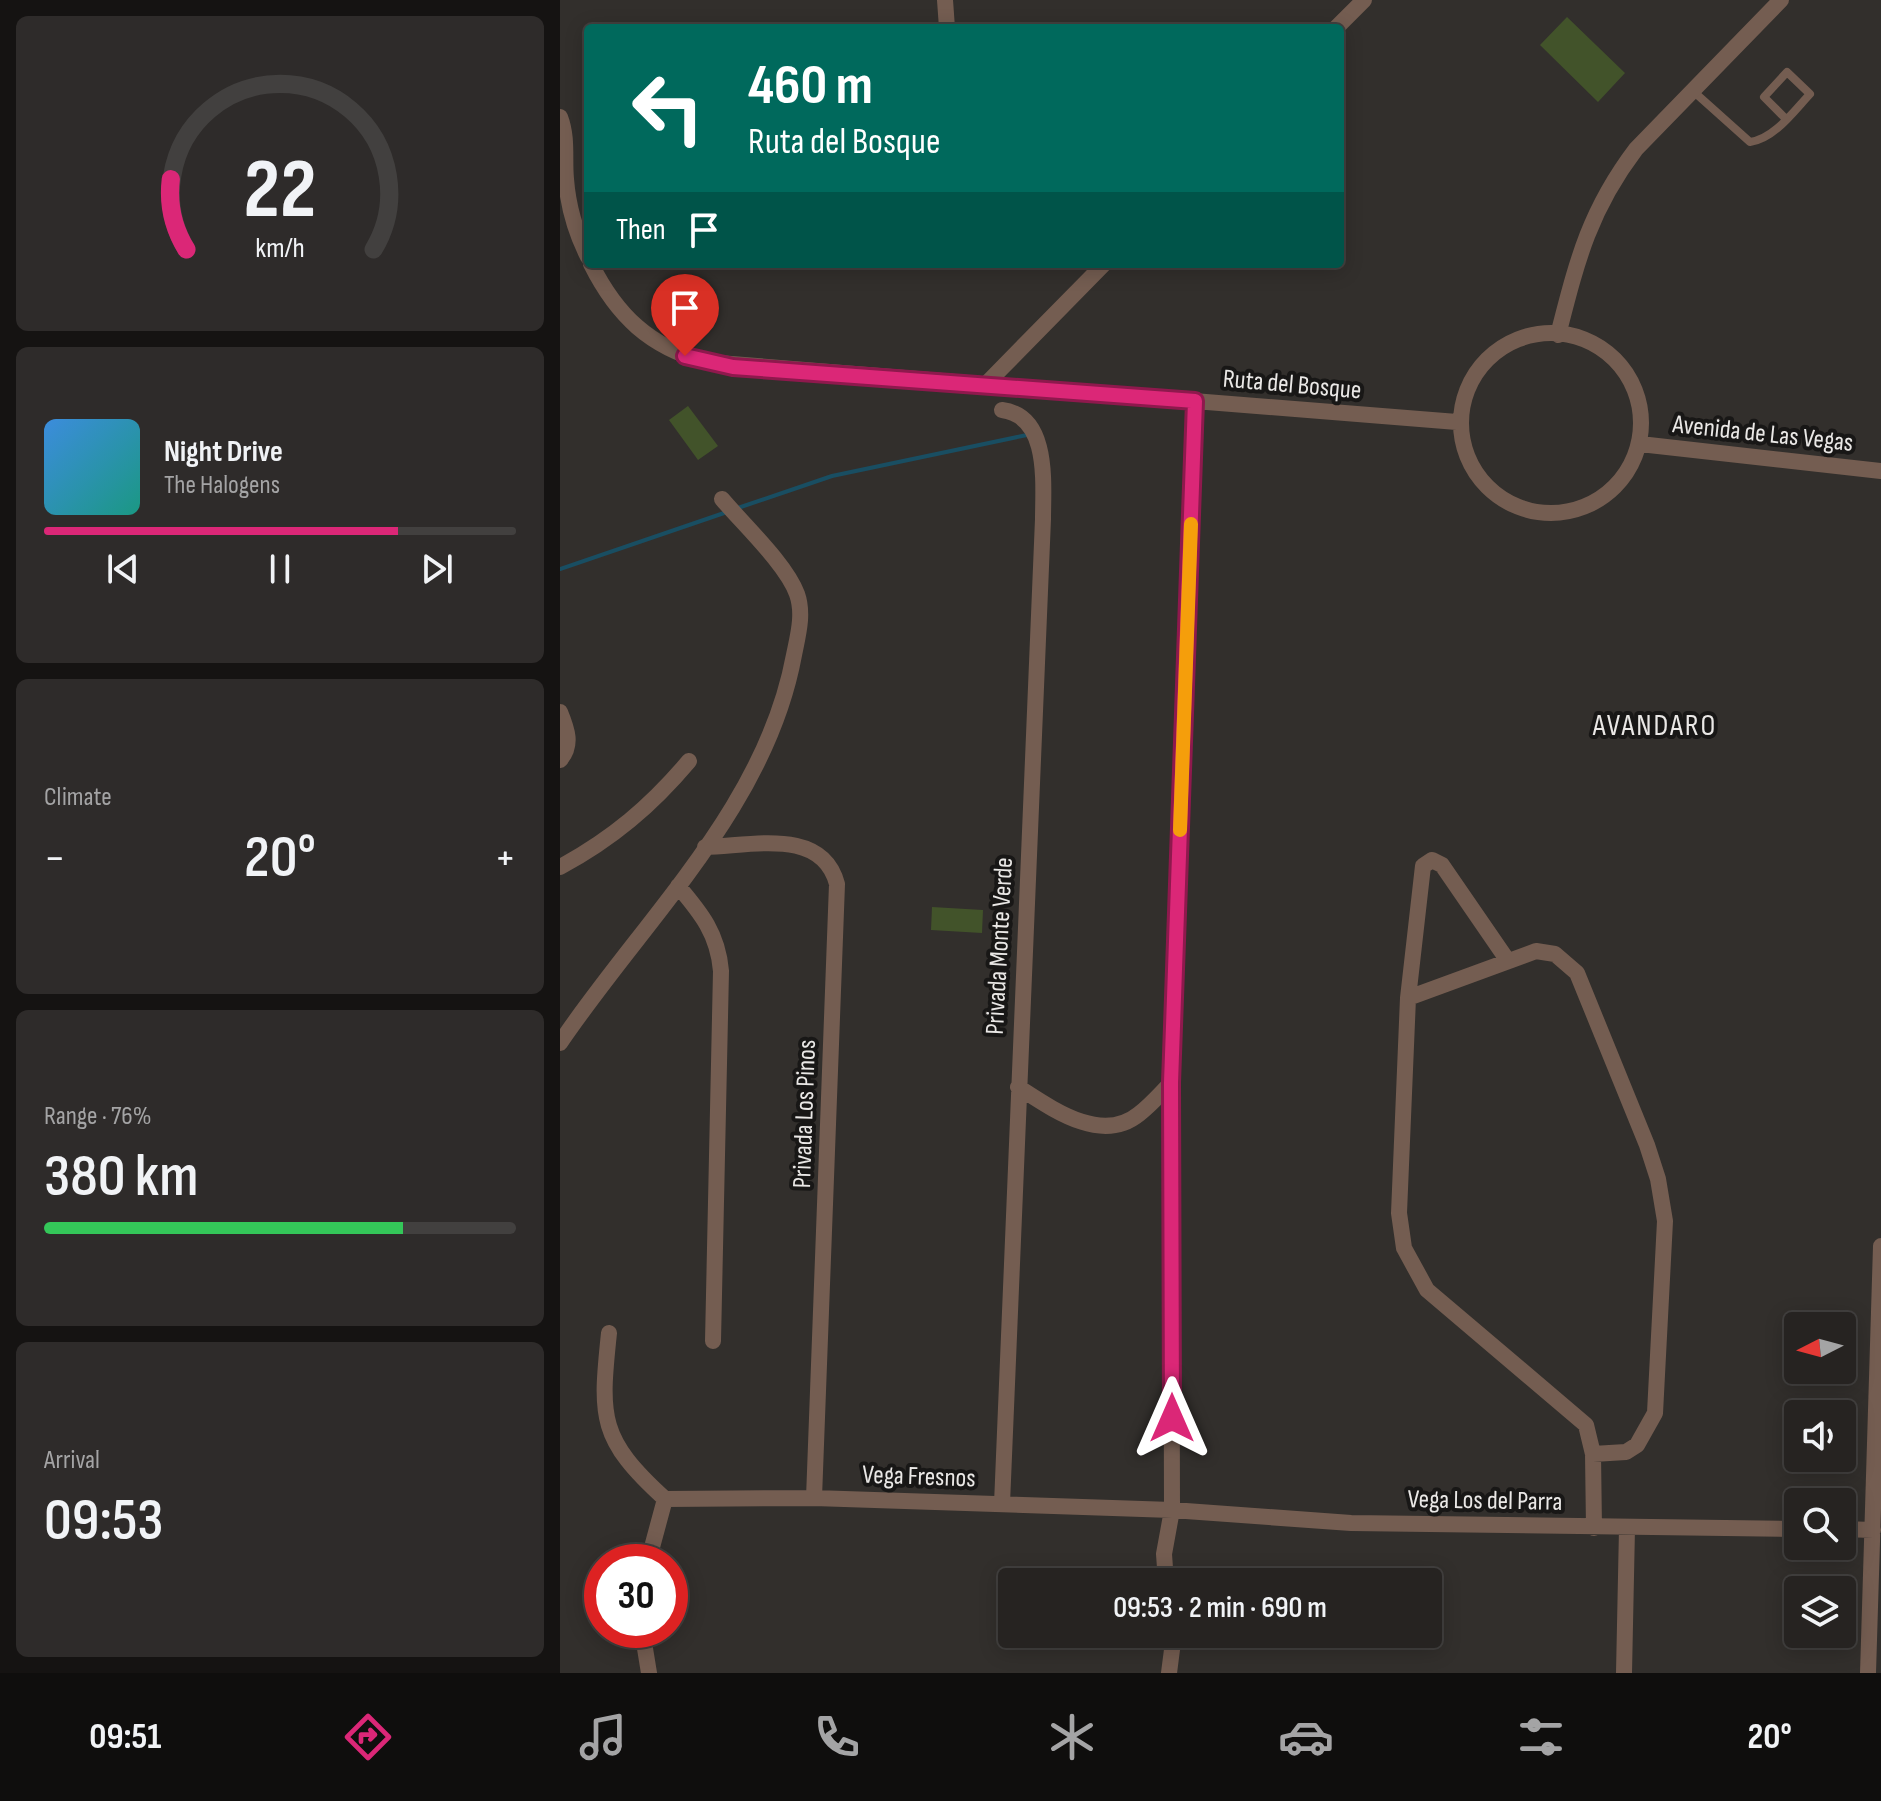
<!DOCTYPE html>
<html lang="en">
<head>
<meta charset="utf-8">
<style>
  :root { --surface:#262321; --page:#2e2b2a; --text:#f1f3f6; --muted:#a4a4a5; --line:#42403f; --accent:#db2777 }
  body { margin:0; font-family:"Sofia Sans Condensed",sans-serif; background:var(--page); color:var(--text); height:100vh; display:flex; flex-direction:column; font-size:30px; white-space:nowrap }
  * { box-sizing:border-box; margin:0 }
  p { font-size:26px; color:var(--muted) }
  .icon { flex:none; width:44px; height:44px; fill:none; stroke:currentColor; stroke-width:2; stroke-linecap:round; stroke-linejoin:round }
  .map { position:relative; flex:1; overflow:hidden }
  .sheet { display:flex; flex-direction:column; gap:16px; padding:16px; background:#151312; width:560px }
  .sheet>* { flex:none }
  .hud { position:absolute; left:24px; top:24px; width:760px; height:244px; border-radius:8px; box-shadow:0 4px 20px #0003,0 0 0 2px var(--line); background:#00695c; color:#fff; overflow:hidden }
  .needle { width:52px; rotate:264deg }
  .tools { position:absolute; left:1224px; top:1312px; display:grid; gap:16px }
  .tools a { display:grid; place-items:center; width:72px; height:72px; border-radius:8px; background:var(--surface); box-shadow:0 4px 20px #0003,0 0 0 2px var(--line); font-size:40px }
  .speed { position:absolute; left:24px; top:1544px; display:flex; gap:16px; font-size:40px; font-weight:700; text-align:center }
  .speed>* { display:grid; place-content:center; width:104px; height:104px; border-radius:50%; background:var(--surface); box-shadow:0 4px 20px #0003,0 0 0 2px var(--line); line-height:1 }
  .speed .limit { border:12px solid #d22; background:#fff; color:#111 }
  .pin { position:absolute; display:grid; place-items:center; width:68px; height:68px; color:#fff; margin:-82px -34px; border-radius:50% 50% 50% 0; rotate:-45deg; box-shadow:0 0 8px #0007 }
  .pin .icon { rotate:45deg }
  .me { position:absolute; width:88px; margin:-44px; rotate:0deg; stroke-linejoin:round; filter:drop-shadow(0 0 6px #0008) }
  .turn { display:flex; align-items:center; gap:28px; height:168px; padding:0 32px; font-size:36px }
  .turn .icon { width:104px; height:104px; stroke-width:2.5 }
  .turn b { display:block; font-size:56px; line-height:68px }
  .then { display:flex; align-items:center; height:76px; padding:0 32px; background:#0003; gap:16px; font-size:30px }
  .big { font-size:60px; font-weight:600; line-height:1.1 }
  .sheet .widget { flex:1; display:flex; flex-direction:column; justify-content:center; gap:12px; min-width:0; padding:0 28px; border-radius:12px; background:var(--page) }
  .sheet .dial { align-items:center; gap:0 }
  .dial svg { height:208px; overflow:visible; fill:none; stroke:var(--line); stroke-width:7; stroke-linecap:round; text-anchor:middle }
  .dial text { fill:var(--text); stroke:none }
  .song { display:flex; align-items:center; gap:24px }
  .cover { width:96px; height:96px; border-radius:12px; background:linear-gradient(135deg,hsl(210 70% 55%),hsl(170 70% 35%)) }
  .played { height:8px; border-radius:4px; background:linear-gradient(90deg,var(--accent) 75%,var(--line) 75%) }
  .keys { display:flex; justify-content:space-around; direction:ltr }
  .heat { display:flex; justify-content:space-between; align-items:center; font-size:44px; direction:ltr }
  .charge { height:12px; border-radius:6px; background:linear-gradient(90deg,#34c759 76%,var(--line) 0) }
  .trip { position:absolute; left:438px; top:1568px; width:444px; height:80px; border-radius:8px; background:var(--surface); box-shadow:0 4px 20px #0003,0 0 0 2px var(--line); font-weight:600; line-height:80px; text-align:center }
  .tabs { display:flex; height:128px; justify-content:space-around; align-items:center; background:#0f0e0d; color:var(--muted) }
  .tabs .icon { width:56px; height:56px }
  .tabs .current { color:var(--accent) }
  .tabs b { font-size:36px; color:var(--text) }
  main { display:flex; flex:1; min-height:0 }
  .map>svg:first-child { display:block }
  .green { fill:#42532a }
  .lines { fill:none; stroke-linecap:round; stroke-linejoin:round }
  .stream { stroke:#194e62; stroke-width:4 }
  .lane { stroke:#745d51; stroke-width:8 }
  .street { stroke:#745d51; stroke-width:16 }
  .route-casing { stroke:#8e194d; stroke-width:20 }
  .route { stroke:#db2777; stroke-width:14 }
  .slow { stroke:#f59e0b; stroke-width:14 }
  .labels { text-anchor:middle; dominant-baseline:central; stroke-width:8; stroke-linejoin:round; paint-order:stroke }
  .street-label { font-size:26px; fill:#eae8e6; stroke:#181716 }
  .quarter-label { font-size:30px; letter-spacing:2px; fill:#eae8e6; stroke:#181716 }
</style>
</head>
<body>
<main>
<section class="sheet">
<div class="widget dial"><svg viewBox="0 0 100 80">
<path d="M14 69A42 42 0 1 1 86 69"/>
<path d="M14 69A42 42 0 0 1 8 42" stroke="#db2777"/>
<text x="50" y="56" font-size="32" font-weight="700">22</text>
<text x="50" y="72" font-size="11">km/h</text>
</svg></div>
<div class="widget">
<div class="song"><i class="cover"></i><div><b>Night Drive</b><p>The Halogens</p></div></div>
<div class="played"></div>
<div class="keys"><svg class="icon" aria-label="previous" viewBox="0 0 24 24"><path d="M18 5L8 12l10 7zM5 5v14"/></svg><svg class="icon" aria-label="pause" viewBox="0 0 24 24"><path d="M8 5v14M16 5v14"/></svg><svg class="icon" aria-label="next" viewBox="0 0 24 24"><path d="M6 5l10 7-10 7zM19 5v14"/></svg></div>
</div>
<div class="widget"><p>Climate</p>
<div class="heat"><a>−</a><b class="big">20°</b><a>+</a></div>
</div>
<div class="widget"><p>Range · 76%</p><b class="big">380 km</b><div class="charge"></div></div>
<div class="widget"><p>Arrival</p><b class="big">09:53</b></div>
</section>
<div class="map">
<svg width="1321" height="1673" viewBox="0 0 1321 1673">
  <rect width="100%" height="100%" fill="#322f2c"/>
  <!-- green -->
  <path class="green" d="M 1007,17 L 1065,73 L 1038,102 L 980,45 Z
    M 128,406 L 158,446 L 138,460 L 109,420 Z
    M 372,907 L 423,910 L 422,933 L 371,930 Z"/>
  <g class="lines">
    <!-- stream -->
    <path class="stream" d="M 175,509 L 272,476 L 467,435
      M 0,569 L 167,512"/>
    <!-- lane -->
    <path class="lane" d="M 1133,91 L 1190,142 C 1214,139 1234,111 1250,94 L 1227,72 L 1204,97 L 1226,119"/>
    <!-- street -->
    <path class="street" d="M 385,0 L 387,28
      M 776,28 L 804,0
      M 0,117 C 8,138 4,158 6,179 C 8,206 16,233 28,257
      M 31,264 C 57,316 90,347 146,362 L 897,422
      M901 423a90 90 0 1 1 180 0a90 90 0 1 1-180 0Z
      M 998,335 C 1017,261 1029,211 1076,149 L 1221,0
      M 427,383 L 544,264
      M 1080,444 L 1321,471
      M 0,712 C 7,729 13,745 0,760
      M 145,847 C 191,846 262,827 277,884 L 254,1498
      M 0,867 C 52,839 91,806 129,761
      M 118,886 C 141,913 158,934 161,971 L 153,1341
      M 848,998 L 863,866 L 872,860 L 882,865 L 948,961
      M 0,1043 C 84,919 206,807 234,655 C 238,635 244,614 237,594 C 226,564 183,524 162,499
      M 458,1087 C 491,1108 541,1145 579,1114 C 591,1105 601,1093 611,1083
      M 49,1333 C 40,1418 39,1439 105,1499
      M 1033,1454 L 1066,1452 L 1077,1445 L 1095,1413 L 1105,1221 L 1098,1179 L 1087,1145 L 1017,973 L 995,954 L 976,951 L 848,998 L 839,1213 L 844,1248 L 867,1290 L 1026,1425 L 1033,1454 L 1034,1528
      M 105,1499 L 254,1498 L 612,1510 L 791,1523 L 1238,1529
      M 442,1504 L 483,519 C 483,484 490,416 442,410
      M 1282,1529 L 1313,1530
      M 88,1562 L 105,1499
      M 606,1582 L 604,1554 L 612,1510 L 611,1083 L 635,401
      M 82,1630 L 89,1673
      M 609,1673 L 614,1634
      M 1064,1673 L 1067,1528
      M 1308,1673 L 1321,1246"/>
  </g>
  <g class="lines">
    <defs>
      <path id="route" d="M 125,356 L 173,367 L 635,401 L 611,1083 L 612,1418"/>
    </defs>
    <!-- route casing -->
    <use href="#route" class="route-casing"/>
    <!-- route -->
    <use href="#route" class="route"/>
    <!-- slow -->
    <path class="slow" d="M 620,830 L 631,524"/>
  </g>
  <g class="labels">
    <!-- street labels -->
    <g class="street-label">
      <text transform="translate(732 385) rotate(5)">Ruta del Bosque</text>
      <text transform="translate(1203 434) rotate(6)">Avenida de Las Vegas</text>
      <text transform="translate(440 946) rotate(-87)">Privada Monte Verde</text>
      <text transform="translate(245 1114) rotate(-88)">Privada Los Pinos</text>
      <text transform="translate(359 1477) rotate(2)">Vega Fresnos</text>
      <text transform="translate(925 1501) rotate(1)">Vega Los del Parra</text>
    </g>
    <!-- quarter labels -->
    <g class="quarter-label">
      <text x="1095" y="726">AVANDARO</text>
    </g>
  </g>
</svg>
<div class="tools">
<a><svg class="needle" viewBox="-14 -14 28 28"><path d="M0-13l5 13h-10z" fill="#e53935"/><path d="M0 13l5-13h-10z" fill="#a4a4a5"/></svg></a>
<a><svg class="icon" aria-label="sound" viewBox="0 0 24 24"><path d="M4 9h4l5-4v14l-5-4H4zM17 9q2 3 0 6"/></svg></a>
<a><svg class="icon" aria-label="search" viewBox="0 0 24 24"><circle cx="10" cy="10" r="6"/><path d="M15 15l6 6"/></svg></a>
<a><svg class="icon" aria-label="layers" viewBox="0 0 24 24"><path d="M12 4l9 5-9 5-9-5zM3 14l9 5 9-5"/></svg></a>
</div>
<div class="speed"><div class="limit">30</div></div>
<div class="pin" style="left:125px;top:356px;background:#d93025"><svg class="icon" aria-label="arrive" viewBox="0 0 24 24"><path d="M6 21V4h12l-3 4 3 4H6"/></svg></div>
<svg class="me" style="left:612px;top:1418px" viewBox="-20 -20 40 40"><path d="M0-17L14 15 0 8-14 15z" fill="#db2777" stroke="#fff" stroke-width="4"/></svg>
<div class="trip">09:53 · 2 min · 690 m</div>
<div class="hud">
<div class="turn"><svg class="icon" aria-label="left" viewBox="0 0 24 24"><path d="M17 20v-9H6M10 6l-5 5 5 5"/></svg><div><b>460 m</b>Ruta del Bosque</div></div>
<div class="then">Then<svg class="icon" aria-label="arrive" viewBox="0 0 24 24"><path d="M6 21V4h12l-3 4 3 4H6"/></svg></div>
</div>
</div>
</main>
<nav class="tabs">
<b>09:51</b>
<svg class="icon current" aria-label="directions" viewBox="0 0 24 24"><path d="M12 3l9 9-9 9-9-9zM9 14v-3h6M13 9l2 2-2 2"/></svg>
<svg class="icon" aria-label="music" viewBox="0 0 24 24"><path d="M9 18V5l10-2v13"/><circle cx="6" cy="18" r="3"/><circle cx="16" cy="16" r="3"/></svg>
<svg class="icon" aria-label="phone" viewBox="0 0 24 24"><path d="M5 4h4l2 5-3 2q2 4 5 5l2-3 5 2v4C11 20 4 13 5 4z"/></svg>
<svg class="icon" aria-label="climate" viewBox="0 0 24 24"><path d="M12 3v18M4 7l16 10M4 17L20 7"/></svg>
<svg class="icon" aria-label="car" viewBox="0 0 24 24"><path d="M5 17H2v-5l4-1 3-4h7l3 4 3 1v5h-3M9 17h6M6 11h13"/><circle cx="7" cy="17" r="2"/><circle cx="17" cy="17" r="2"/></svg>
<svg class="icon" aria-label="filters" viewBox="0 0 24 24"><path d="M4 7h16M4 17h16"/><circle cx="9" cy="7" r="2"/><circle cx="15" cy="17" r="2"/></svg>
<b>20°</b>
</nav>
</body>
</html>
